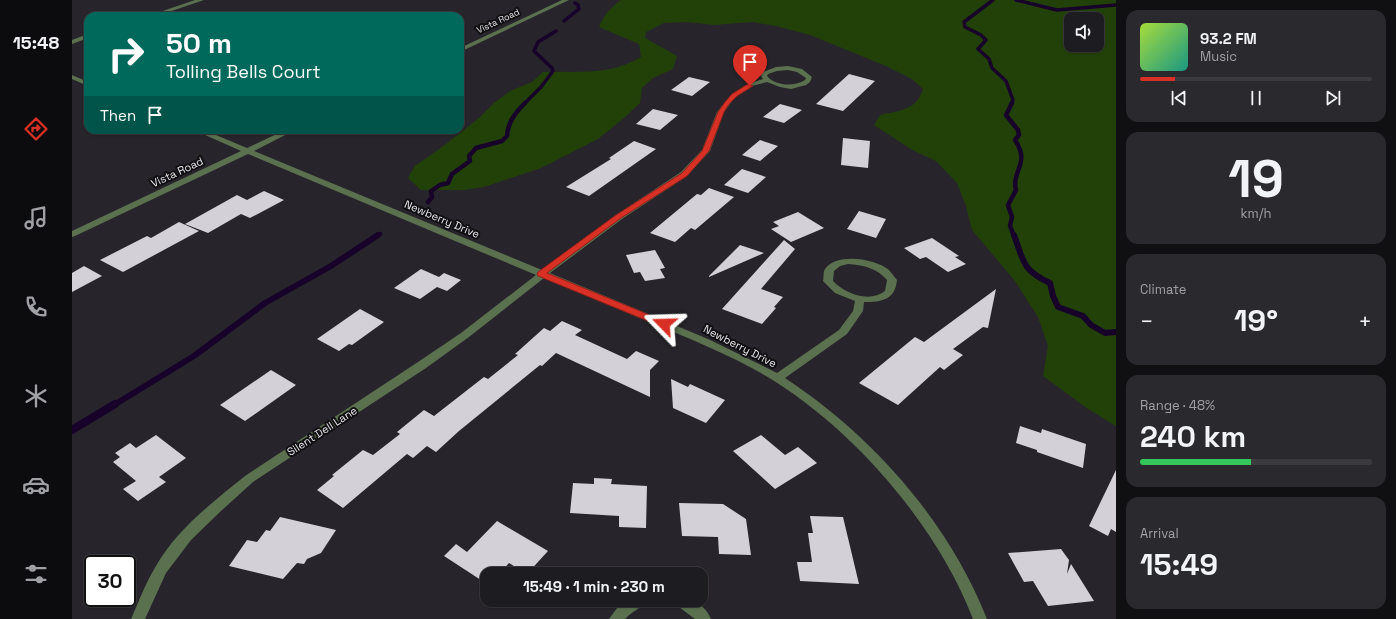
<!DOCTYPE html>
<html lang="en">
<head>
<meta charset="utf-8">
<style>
  :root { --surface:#1d1c20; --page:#2a292d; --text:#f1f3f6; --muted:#a0a1a5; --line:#3b3a3e; --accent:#d93025 }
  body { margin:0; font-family:"Space Grotesk",sans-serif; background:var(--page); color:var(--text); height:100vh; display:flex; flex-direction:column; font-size:15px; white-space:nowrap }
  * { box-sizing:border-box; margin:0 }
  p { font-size:13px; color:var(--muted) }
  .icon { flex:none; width:22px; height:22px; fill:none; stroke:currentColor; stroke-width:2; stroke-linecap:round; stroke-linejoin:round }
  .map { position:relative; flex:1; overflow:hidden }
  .sheet { display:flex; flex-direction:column; gap:10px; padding:10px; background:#100f12; width:280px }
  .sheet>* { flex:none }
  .guide { position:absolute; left:12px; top:12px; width:380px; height:122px; border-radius:12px; box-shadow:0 1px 3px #0004,0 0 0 1px var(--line); background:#00695c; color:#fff; overflow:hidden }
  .controls { position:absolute; left:992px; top:12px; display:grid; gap:8px }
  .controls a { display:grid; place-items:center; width:40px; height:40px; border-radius:8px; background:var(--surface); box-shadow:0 1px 3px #0004,0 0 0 1px var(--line); font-size:20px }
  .speed { position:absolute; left:12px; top:555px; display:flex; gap:8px; font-size:20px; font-weight:700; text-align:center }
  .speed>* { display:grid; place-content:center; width:52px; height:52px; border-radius:50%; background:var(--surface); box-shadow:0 1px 3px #0004,0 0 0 1px var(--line); line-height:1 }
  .speed .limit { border:2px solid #111; border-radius:6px; background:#fff; color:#111 }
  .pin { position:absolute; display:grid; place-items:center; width:34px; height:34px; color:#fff; margin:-41px -17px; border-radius:50% 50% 50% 0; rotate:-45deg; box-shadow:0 0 4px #0007 }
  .pin .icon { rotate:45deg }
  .me { position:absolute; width:44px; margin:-22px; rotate:292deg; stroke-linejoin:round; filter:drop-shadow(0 0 3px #0008) }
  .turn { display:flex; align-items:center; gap:14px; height:84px; padding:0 16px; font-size:18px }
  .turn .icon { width:52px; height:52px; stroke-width:2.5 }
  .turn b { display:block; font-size:28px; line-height:34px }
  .then { display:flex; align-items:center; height:38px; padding:0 16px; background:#0003; gap:8px; font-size:15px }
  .big { font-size:30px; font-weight:700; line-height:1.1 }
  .sheet .card { flex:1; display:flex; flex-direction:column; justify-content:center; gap:6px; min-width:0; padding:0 14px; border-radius:12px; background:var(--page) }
  .sheet .dial { align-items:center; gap:0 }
  .dial b { font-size:52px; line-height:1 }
  .song { display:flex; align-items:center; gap:12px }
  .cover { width:48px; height:48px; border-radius:6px; background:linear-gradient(135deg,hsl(80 70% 55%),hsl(170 70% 35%)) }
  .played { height:4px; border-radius:2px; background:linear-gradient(90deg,var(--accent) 15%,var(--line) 15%) }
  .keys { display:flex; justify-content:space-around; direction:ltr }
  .heat { display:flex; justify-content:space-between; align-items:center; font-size:22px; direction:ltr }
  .charge { height:6px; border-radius:3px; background:linear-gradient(90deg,#34c759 48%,var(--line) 0) }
  .trip { position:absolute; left:408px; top:567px; width:228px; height:40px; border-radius:12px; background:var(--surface); box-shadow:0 1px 3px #0004,0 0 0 1px var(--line); font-weight:700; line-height:40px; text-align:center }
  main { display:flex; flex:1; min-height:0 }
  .dock { display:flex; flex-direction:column; width:72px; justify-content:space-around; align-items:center; background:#0c0b0d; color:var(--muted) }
  .dock .icon { width:28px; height:28px }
  .dock .on { color:var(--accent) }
  .dock b { font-size:18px; color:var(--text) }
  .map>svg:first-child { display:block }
  .green { fill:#224108; fill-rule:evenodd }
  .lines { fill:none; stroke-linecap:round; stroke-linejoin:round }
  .stream-far3 { stroke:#17032a; stroke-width:3.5 }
  .stream-far2 { stroke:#17032a; stroke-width:4.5 }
  .stream-far1 { stroke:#17032a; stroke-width:6 }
  .stream { stroke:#17032a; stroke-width:8 }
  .building { fill:#d3d0d7 }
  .minor { fill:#5b704f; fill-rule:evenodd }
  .route { fill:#d93025; stroke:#8d1f18 }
  .labels { text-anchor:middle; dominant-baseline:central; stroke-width:4; stroke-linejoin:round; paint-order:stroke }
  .far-street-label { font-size:9px; fill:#e6e4e8; stroke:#100f11 }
  .street-label { font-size:11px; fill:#e6e4e8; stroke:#100f11 }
</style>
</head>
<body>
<main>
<nav class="dock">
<b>15:48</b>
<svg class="icon on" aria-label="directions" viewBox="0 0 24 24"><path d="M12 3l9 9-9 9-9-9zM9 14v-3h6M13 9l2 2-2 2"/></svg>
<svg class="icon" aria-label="music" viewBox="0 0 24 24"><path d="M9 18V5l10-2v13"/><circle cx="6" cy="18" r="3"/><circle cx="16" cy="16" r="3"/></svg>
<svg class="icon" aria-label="phone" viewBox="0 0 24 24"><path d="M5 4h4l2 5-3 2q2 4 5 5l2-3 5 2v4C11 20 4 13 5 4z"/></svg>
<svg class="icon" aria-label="climate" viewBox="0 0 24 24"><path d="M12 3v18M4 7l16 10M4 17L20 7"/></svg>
<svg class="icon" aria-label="car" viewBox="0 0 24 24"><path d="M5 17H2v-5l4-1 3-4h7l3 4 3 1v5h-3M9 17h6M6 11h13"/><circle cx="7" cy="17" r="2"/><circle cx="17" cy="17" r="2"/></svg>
<svg class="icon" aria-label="filters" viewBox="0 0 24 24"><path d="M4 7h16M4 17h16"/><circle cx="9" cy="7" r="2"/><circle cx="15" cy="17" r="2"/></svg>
</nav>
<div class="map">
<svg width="1044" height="619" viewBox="0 0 1044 619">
  <rect width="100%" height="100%" fill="#27252b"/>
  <!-- green -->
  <path class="green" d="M 549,0 L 1044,0 L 1044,426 L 1016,409 L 971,376 L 976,346 L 966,317 L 943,281 L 900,230 L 894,206 L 885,183 L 864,161 L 840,150 L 802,125 L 808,115 C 828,110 844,111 851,89 L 840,79 L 814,66 L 738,35 L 704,26 L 680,22 L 642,25 L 615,22 L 592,23 L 574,32 L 573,38 L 605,56 L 601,69 L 581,78 L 570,88 L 568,103 L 552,118 L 526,139 L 469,168 L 412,187 L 392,190 L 349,190 L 336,178 L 343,166 L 374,144 L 407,118 L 422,103 L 438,91 L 460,82 L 471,72 C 506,71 538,76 569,57 L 567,44 L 527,27 C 532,15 538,8 549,0 ZM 999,19 L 1025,19 L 1025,45 L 999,45 Z"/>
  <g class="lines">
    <!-- stream-far3 -->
    <path class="stream-far3" d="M 921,0 L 892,22 L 893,27 L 909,35 L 914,40 L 906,49 L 917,59 L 920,68 L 934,81 L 941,100 L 939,104
      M 944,0 L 985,10 L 1044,5
      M 492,21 L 507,9 L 506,5 L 503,3
      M 452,104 L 469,87 L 481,71 L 480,68 L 462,51 L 466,42 L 484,31"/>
    <!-- stream-far2 -->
    <path class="stream-far2" d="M 940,103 L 934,115 L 946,130 L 947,135 L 943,140 C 959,163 939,171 944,190 L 936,205 L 940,217 L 938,226 L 942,236
      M 356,202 L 360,197 L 359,191 L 368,185 L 376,183 L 380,174 L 398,161 L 397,156 L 404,148 L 430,141 L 435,136 C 436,122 443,113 453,103
      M 304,236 L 308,234"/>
    <!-- stream-far1 -->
    <path class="stream-far1" d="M 942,235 C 952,262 950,270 978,283 L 981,296 L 986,307 L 1011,316 L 1019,325 L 1033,333 L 1044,332
      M 42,405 L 122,356 L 193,303 L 259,266 L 306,235"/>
    <!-- stream -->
    <path class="stream" d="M 0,430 L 43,404"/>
  </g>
  <!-- building -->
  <path class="building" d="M 777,74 L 803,81 L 771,111 L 744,104 Z
    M 617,77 L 638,82 L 620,96 L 599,90 Z
    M 708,104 L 730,110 L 712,123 L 691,117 Z
    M 581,109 L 606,115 L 588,130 L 564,124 Z
    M 771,138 L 798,141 L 796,168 L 769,165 Z
    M 688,140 L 706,146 L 688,161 L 670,155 Z
    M 562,141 L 584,149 L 517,196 L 494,187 L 539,159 L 537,158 Z
    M 670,169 L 694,177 L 676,193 L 652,185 Z
    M 637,188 L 662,197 L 623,230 L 619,228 L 603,242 L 578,233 L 625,194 L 629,195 Z
    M 192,191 L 212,200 L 178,218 L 169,214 L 136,233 L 113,224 L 165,195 L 175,200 Z
    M 787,211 L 814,219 L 804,238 L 775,229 Z
    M 726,212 L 752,228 L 719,242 L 699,229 L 707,226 L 701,222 Z
    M 107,222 L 127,231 L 51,272 L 28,260 L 75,236 L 79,238 Z
    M 860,238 L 887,256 L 883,257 L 894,264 L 876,272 L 854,257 L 848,259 L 832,248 Z
    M 712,240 L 723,249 L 689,289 L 711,297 L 702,307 L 704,308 L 690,324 L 650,309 Z
    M 668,245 L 692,253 L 637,277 L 637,276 Z
    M 583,250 L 593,268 L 588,269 L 593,278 L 573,281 L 568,272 L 562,273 L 554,255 Z
    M 12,266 L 30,276 L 0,292 L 0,273 Z
    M 349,269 L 367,277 L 372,273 L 389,280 L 375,291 L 365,287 L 348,299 L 322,288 Z
    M 924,289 L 916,328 L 911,327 L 881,349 L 891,355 L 872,370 L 868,367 L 826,405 L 787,383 L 843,337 L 852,342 Z
    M 288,309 L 312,322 L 280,345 L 277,344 L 267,351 L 245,339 Z
    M 490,321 L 510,330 L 503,335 L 555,359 L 564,351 L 587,361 L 578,370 L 578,397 L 484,353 L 470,366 L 468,365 L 387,431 L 364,452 L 355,446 L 341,458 L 335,454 L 271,508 L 245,490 L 262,476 L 260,475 L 291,450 L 301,455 L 328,434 L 325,432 L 352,410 L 362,416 L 412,377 L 416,379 L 446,355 L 443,354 L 472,328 L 478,331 Z
    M 199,370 L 224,385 L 173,421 L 148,405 Z
    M 599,379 L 616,387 L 618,384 L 653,400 L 634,423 L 601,408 Z
    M 948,426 L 969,433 L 970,429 L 1014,444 L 1011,468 L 965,452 L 965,450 L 944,443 Z
    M 84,435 L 114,458 L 87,477 L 94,482 L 66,501 L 51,489 L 64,481 L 41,462 L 48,457 L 43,453 L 58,443 L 64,448 Z
    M 689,435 L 713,455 L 726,447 L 745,463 L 703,489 L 661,451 Z
    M 1044,470 L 1044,532 L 1039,529 L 1036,536 L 1017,526 Z
    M 522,478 L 540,479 L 539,484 L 575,486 L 574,528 L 547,527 L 547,516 L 498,513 L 501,483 L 522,484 Z
    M 607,503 L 651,504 L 674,519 L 679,555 L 647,554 L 646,537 L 610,536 Z
    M 738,516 L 771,517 L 787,584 L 728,581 L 725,562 L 740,562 L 736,533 L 741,533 Z
    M 208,517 L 264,530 L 249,553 L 235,559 L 232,564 L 225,563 L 211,579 L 157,566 L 175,540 L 185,542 L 194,530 L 198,531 Z
    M 425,521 L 476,551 L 455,574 L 437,563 L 427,574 L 415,574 L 415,584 L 372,556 L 384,544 L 395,552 Z
    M 989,549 L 997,560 L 995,574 L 999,564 L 1022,601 L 976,606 L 961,581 L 952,582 L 936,553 Z"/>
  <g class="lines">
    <!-- minor -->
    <path class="minor" d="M 123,0 L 132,0 L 85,16 L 76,16 Z
      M 490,0 L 497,0 L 388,52 L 388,48 Z
      M 16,34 L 16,38 L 0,44 L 0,40 Z
      M 716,66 L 730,69 L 740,77 L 738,82 L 734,85 L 719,89 L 708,87 L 695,82 L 680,86 L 664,96 L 652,112 L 638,151 L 615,176 L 550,219 L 478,273 L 636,339 L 705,373 L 767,330 L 781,311 L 783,301 L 763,293 L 751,281 C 752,277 751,272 753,269 C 765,252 804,259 817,270 C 820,273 822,277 825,280 C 823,300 810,302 792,302 L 791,311 L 775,334 L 713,378 C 801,436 876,521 915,619 L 901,619 C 865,525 780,427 694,376 C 660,356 623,341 587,326 C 549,310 510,294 472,278 L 397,337 L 354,368 L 181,482 L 149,511 L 119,540 L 94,573 L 73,619 L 59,619 C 67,601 74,582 84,566 C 105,529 141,502 173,476 L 346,362 L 389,333 L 464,275 L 176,154 L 3,236 L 0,237 L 0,231 L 169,151 L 122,130 L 132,130 L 175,148 L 213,130 L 223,130 L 182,151 L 470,270 L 544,215 L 609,172 L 630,150 L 645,112 L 660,94 L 676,84 L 691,79 L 689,76 L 691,72 L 704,67 ZM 716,70 L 725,72 L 734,78 L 733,80 C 723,87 703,86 695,76 L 696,74 L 705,71 ZM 776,264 C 791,265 805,268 815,280 L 813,291 C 798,303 773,294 761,281 L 762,271 L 768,266 Z
      M 0,75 L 16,82 L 16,86 L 0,79 Z
      M 554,600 L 574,600 C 570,608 559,612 553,619 L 537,619 L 548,604 Z
      M 601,600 C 619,600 631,601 639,619 L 623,619 L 603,604 Z"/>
  </g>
  <!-- route -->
  <path class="route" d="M 676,84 L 681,86 L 665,96 L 657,104 L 652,112 L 637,151 L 615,176 L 549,218 L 475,273 L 595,322 L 596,324 L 595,326 L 588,326 L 466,276 L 465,274 L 466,272 L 544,215 L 610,173 L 630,151 L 646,112 L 653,102 L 660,94 Z"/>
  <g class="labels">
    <!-- far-street labels -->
    <g class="far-street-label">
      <text transform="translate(426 21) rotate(-25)">Vista Road</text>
    </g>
    <!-- street labels -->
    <g class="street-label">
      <text transform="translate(105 172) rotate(-25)">Vista Road</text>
      <text transform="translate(370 219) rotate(23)">Newberry Drive</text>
      <text transform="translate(668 346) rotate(27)">Newberry Drive</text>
      <text transform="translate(250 431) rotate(-33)">Silent Dell Lane</text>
    </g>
  </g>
</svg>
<div class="controls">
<a><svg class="icon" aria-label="sound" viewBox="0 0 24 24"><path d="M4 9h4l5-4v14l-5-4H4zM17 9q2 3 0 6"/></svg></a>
</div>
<div class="speed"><div class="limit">30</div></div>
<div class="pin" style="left:678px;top:86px;background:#d93025"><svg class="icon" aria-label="arrive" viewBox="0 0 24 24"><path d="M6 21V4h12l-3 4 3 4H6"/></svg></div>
<svg class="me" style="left:592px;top:324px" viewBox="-20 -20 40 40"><path d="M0-17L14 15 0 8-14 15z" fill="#d93025" stroke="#fff" stroke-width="4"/></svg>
<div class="trip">15:49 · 1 min · 230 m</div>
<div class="guide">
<div class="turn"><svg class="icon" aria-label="right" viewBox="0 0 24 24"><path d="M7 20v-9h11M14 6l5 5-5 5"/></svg><div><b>50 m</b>Tolling Bells Court</div></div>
<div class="then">Then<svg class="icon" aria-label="arrive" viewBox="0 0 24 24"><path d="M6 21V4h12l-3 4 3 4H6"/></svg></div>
</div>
</div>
<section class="sheet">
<div class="card">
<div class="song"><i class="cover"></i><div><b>93.2 FM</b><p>Music</p></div></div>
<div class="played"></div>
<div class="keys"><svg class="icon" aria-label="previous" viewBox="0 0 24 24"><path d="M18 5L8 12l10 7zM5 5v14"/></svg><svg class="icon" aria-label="pause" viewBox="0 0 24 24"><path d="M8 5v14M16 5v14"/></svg><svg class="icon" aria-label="next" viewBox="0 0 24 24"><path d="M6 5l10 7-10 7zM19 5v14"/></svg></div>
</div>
<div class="card dial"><b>19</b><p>km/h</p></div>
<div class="card"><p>Climate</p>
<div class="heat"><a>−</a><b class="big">19°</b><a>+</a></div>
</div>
<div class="card"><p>Range · 48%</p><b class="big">240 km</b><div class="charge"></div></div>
<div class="card"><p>Arrival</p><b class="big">15:49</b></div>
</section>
</main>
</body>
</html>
